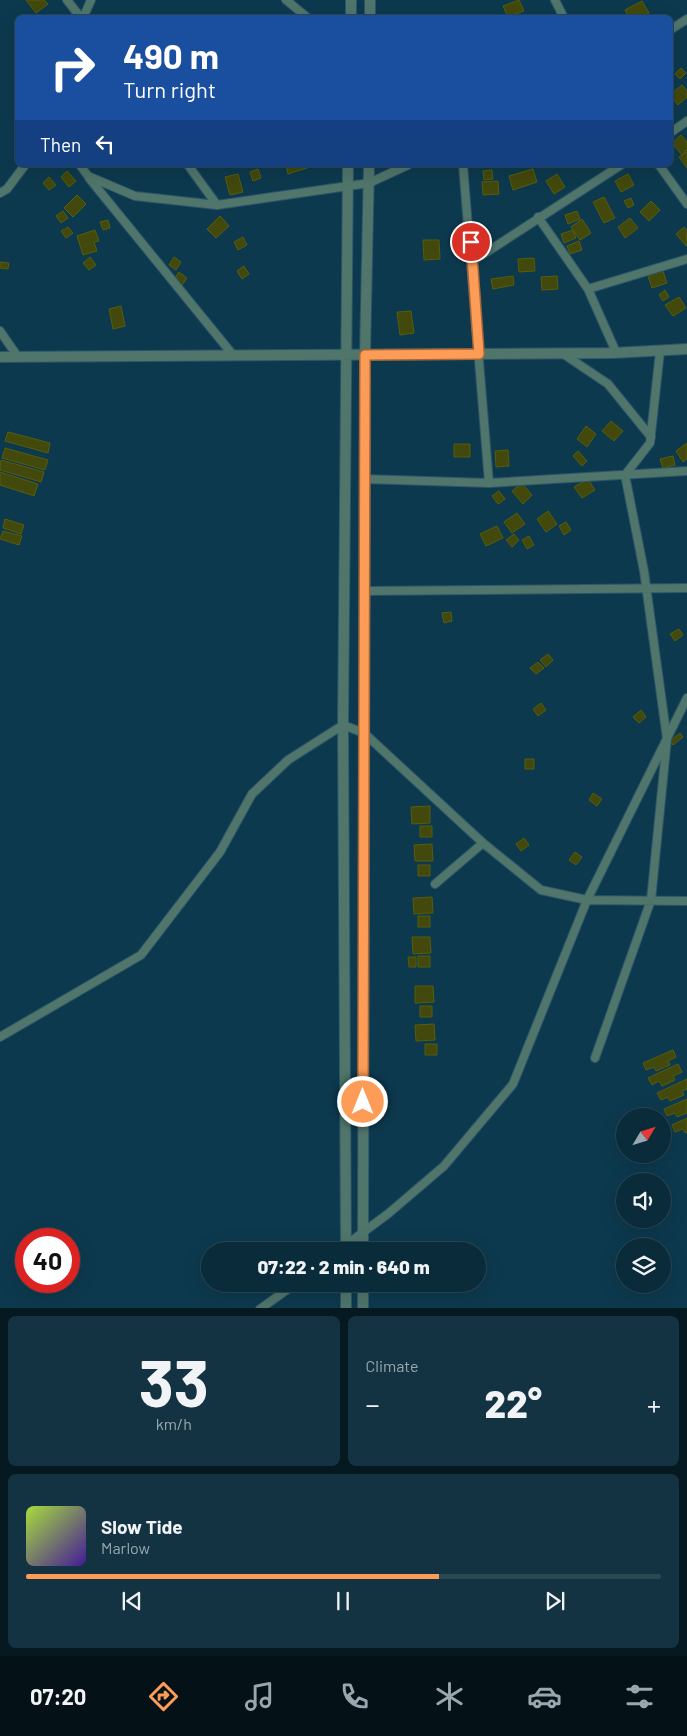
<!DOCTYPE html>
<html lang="en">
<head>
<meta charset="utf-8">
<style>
  :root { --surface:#0a2b3a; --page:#133342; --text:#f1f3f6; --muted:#99a7af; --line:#2a4754; --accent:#fd9c56 }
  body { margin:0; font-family:Barlow,sans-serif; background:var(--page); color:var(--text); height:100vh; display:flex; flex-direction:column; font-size:19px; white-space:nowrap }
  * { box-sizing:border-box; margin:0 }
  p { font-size:16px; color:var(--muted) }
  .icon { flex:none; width:28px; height:28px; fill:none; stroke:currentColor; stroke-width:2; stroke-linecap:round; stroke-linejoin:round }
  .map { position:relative; height:1308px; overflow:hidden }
  .side { display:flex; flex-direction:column; gap:8px; padding:8px; background:#061820; flex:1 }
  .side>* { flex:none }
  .banner { position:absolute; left:15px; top:15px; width:658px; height:152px; border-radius:8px; box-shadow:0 5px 20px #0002,0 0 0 1px var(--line); background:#1a4fa0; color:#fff; overflow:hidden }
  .needle { width:32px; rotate:52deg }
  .controls { position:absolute; left:616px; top:1108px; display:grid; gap:10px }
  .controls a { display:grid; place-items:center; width:55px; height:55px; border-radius:50%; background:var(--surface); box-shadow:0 5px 20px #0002,0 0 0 1px var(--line); font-size:25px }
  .speed { position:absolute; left:15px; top:1228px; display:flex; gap:10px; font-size:25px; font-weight:700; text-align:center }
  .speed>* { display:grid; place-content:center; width:65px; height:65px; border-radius:50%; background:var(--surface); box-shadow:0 5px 20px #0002,0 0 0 1px var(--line); line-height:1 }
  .speed .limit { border:8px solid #d22; background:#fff; color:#111 }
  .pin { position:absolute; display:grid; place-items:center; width:42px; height:42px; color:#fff; margin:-21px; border:2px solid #fff; border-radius:50%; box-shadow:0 1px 5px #0007 }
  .me { position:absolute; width:55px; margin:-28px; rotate:0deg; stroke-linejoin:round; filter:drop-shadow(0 0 4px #0008) }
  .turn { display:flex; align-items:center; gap:18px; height:105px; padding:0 25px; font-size:22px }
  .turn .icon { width:65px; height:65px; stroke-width:2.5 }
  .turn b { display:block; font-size:35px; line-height:42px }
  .then { display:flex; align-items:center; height:48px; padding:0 25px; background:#0003; gap:10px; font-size:19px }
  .big { font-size:38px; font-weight:800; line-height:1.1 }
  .side .widget { flex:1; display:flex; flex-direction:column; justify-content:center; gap:8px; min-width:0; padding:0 18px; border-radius:8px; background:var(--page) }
  .side .dial { align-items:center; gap:0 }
  .dial b { font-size:65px; line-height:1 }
  .song { display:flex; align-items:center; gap:15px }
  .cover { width:60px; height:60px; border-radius:8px; background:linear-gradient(135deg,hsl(80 70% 55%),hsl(260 70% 35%)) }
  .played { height:5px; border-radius:2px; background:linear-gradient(90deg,var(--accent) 65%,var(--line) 65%) }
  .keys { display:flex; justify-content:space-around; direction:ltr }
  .heat { display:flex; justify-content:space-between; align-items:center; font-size:28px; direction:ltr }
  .side .tiles { flex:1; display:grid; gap:8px; grid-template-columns:1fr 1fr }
  .widget:last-child { grid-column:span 2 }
  .trip { position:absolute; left:201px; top:1242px; width:285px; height:50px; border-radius:25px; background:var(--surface); box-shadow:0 5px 20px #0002,0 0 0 1px var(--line); font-weight:800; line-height:50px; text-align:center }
  .menu { display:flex; height:80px; justify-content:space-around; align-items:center; background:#041117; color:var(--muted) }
  .menu .icon { width:35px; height:35px }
  .menu .on { color:var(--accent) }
  .menu b { font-size:22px; color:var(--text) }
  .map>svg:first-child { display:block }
  .building { fill:#43480c; stroke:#575d0a }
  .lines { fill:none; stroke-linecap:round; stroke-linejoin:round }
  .minor-casing { stroke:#2c556a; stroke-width:10 }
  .tertiary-casing { stroke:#2c556a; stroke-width:12 }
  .minor { stroke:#50756a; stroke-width:8 }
  .tertiary { stroke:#50756a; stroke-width:10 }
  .route-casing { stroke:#a46538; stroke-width:12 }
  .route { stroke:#fd9c56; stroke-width:9 }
</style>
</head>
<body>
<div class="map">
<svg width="687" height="1309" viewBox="0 0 687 1309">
  <rect width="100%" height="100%" fill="#0d394e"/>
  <!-- building -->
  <path class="building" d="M 26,0 L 44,0 L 48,4 L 36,13 Z
    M 519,0 L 524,11 L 508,17 L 503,6 Z
    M 642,1 L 649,13 L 640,18 L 629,18 L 625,10 Z
    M 681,68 L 686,73 L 680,79 L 675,74 Z
    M 682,85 L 687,91 L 687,97 L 678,105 L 670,95 Z
    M 681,135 L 687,142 L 687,150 L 682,155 L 672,143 Z
    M 687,152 L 687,168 L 679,157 Z
    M 286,165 L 312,165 L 313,166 L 288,174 Z
    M 258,169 L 261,178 L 253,181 L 250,172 Z
    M 533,169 L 537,182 L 513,190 L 509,176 Z
    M 492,170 L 493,179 L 484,180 L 483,171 Z
    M 67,171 L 76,181 L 69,187 L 61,177 Z
    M 238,174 L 243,192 L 230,195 L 225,177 Z
    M 557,174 L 565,187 L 554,194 L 546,181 Z
    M 628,174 L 634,185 L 621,192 L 615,181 Z
    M 49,177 L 56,185 L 49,190 L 43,183 Z
    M 498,181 L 499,194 L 483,195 L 482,182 Z
    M 77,195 L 86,204 L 73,217 L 64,208 Z
    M 604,197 L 615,218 L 604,223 L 593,202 Z
    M 631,198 L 634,205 L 628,208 L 624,201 Z
    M 651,201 L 660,210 L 649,221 L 640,212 Z
    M 63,211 L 68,218 L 61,223 L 56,216 Z
    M 577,211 L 580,219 L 568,224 L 565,215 Z
    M 220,216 L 229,226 L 216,238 L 207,229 Z
    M 630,218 L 638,228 L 625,238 L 618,227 Z
    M 582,219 L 591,233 L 580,240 L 571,227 Z
    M 108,220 L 110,228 L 103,230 L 100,222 Z
    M 68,227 L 73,233 L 66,238 L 61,231 Z
    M 684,227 L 687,231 L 686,246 L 676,234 Z
    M 95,230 L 99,241 L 94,242 L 97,251 L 83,255 L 77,236 Z
    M 573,230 L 576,238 L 564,243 L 561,234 Z
    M 243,237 L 247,245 L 238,250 L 234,242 Z
    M 423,240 L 439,240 L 440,259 L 424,260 Z
    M 579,241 L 582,250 L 570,254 L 567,246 Z
    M 90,257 L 96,265 L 89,270 L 83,263 Z
    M 174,257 L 181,262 L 176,270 L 169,265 Z
    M 534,258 L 535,271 L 519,272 L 518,259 Z
    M 0,262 L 9,263 L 8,269 L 0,268 Z
    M 244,266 L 249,274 L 242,279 L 237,271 Z
    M 663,271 L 667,283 L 652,288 L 648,276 Z
    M 179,272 L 187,278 L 182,285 L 174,279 Z
    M 513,276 L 514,285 L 493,289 L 491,279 Z
    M 557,276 L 558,289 L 542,290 L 541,277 Z
    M 665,290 L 669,297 L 663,301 L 659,295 Z
    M 679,297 L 686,308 L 673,316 L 665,305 Z
    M 121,306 L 125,326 L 113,329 L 109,309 Z
    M 411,311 L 414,333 L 400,335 L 397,312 Z
    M 611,421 L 623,431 L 614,441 L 602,431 Z
    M 586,426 L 596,434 L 587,447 L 577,439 Z
    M 8,432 L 50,443 L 48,453 L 5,441 Z
    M 687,443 L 687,459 L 683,462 L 676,451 Z
    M 454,444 L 470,444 L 470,457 L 454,457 Z
    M 5,448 L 48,460 L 45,470 L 2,458 Z
    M 508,450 L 509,466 L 496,467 L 495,451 Z
    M 578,451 L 587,461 L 582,466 L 573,456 Z
    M 673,456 L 675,465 L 663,468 L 660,459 Z
    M 1,460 L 44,472 L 41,482 L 0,470 Z
    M 0,472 L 38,484 L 34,496 L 0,485 Z
    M 588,479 L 595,490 L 582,498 L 574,487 Z
    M 522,483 L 532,495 L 523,504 L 512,491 Z
    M 499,491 L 505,499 L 498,504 L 492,496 Z
    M 548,511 L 557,524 L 546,532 L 537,519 Z
    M 517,513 L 525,524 L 512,533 L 504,522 Z
    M 5,519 L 24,525 L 21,534 L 3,528 Z
    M 566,522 L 571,530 L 564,535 L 559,526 Z
    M 497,526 L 503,538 L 486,546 L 480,534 Z
    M 3,531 L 22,536 L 19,545 L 0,539 Z
    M 514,534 L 519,540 L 512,547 L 506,540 Z
    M 529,536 L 534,545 L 527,549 L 522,540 Z
    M 451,612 L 452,621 L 444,623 L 442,613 Z
    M 679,629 L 683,635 L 675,641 L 670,634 Z
    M 548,654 L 553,660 L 546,667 L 540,660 Z
    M 538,662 L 544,668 L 536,674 L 530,668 Z
    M 541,703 L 546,710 L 538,716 L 533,709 Z
    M 641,710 L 646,717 L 639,723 L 633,717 Z
    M 680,733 L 683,737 L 673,745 L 670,741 Z
    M 525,759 L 534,759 L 534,769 L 525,769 Z
    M 593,793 L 602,799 L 597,806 L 589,800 Z
    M 430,806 L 430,823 L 412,824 L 411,807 Z
    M 420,826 L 432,826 L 432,837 L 420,837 Z
    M 524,838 L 529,845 L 521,851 L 516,844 Z
    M 432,844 L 433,861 L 415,861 L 414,845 Z
    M 575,852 L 582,857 L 576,865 L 569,860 Z
    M 418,865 L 430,865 L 430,876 L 418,876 Z
    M 432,897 L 433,913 L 414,914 L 413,898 Z
    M 418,916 L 430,916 L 430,927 L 418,927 Z
    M 412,937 L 430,937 L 431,953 L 413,954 Z
    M 418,956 L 430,956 L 430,967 L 418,967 Z
    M 408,957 L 416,957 L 416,967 L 409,967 Z
    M 415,986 L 433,986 L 434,1002 L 415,1003 Z
    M 420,1006 L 432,1006 L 432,1017 L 420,1017 Z
    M 434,1024 L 435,1040 L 416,1041 L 415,1025 Z
    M 425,1044 L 437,1044 L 437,1055 L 425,1055 Z
    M 673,1050 L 676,1057 L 668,1061 L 670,1065 L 656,1071 L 654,1067 L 646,1070 L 643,1063 Z
    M 678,1064 L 682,1072 L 673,1076 L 675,1080 L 662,1086 L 659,1081 L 652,1085 L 648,1078 Z
    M 687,1079 L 687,1089 L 682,1091 L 684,1095 L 670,1101 L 668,1097 L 661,1100 L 657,1093 Z
    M 687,1099 L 687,1113 L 677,1117 L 675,1113 L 667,1116 L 664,1109 Z
    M 687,1118 L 687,1132 L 685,1133 L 683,1129 L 675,1132 L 672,1125 Z"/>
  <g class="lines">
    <defs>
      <path id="minor" d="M 67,0 L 81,18
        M 286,0 L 308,18
        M 555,0 L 564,18
        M 83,18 L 91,0
        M 670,30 L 687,19
        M 670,133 L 687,121
        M 80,165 L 88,176 L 135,196 L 217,205 L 369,183 L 408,165
        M 188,165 L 217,205
        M 463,165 L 489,483 L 687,471
        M 659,165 L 687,204
        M 89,178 L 233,355
        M 0,193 L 7,189 L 25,165
        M 538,217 L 588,289 L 616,352
        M 473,261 L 621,165
        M 588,289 L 687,259
        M 0,331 L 18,357
        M 562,353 L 608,384 L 651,437
        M 364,479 L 489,483
        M 364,591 L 687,588
        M 435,884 L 483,843
        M 0,1037 L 141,955 L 220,852 L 252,794 L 288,760 L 343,725 L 364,733 L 483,843 L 541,890 L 587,900 L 687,901
        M 595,1058 L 651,900 L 667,739 L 644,571 L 625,475 L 650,443 L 660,351
        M 338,1251 L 389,1213 L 444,1166 L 513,1084 L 587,900 L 687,698
        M 260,1309 L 295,1284"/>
      <path id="tertiary" d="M 351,18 L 351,0
        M 370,18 L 370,0
        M 0,357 L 613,353 L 687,349
        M 346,1251 L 343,725 L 348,165
        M 363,1251 L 365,355 L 369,165
        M 346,1284 L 346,1309
        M 363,1284 L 363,1309"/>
    </defs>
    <!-- minor casing -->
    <use href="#minor" class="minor-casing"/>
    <!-- tertiary casing -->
    <use href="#tertiary" class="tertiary-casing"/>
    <!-- minor -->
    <use href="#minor" class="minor"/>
    <!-- tertiary -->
    <use href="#tertiary" class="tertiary"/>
  </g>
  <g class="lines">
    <defs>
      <path id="route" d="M 363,1102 L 365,355 L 479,354 L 471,242"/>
    </defs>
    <!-- route casing -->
    <use href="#route" class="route-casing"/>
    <!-- route -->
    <use href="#route" class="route"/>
  </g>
</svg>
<div class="controls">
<a><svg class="needle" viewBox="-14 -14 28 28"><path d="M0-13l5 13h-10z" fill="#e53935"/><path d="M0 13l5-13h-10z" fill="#99a7af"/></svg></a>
<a><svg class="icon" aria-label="sound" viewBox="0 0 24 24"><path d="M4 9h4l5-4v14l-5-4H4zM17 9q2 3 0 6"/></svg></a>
<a><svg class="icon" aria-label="layers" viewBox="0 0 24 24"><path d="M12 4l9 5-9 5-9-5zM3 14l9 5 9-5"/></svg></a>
</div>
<div class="speed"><div class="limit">40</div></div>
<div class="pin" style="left:471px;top:242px;background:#d93025"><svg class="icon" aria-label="arrive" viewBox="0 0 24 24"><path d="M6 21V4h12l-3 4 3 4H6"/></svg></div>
<svg class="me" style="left:363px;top:1102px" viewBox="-20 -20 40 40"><circle r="17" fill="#fd9c56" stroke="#fff" stroke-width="3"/><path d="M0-11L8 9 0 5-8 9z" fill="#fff"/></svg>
<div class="trip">07:22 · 2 min · 640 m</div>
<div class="banner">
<div class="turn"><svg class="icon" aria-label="right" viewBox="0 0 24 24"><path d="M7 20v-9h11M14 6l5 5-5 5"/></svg><div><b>490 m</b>Turn right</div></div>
<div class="then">Then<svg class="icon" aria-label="left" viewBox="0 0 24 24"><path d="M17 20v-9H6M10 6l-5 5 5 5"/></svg></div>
</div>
</div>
<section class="side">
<div class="tiles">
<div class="widget dial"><b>33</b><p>km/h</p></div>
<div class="widget"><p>Climate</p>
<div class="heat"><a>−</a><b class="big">22°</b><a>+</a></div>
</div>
<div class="widget">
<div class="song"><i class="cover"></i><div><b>Slow Tide</b><p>Marlow</p></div></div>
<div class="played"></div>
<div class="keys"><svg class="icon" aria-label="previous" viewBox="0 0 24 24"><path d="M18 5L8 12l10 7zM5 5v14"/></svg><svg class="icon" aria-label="pause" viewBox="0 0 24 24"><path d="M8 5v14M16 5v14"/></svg><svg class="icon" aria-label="next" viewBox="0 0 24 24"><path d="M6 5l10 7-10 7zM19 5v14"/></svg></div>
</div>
</div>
</section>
<nav class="menu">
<b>07:20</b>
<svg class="icon on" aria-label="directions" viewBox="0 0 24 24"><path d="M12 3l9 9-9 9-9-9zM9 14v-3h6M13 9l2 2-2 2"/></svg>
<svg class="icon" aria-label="music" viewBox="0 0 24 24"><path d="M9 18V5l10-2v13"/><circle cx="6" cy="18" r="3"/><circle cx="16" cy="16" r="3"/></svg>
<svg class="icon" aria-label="phone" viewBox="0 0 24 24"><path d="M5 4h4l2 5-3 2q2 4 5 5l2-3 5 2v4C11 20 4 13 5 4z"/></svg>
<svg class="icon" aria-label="climate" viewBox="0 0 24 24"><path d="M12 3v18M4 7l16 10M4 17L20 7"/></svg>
<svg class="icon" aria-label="car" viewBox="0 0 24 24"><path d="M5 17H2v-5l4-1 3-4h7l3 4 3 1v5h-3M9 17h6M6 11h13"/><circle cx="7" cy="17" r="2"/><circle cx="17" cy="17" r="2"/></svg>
<svg class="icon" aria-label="filters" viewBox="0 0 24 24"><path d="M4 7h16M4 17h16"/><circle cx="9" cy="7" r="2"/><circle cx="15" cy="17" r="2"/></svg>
</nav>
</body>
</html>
